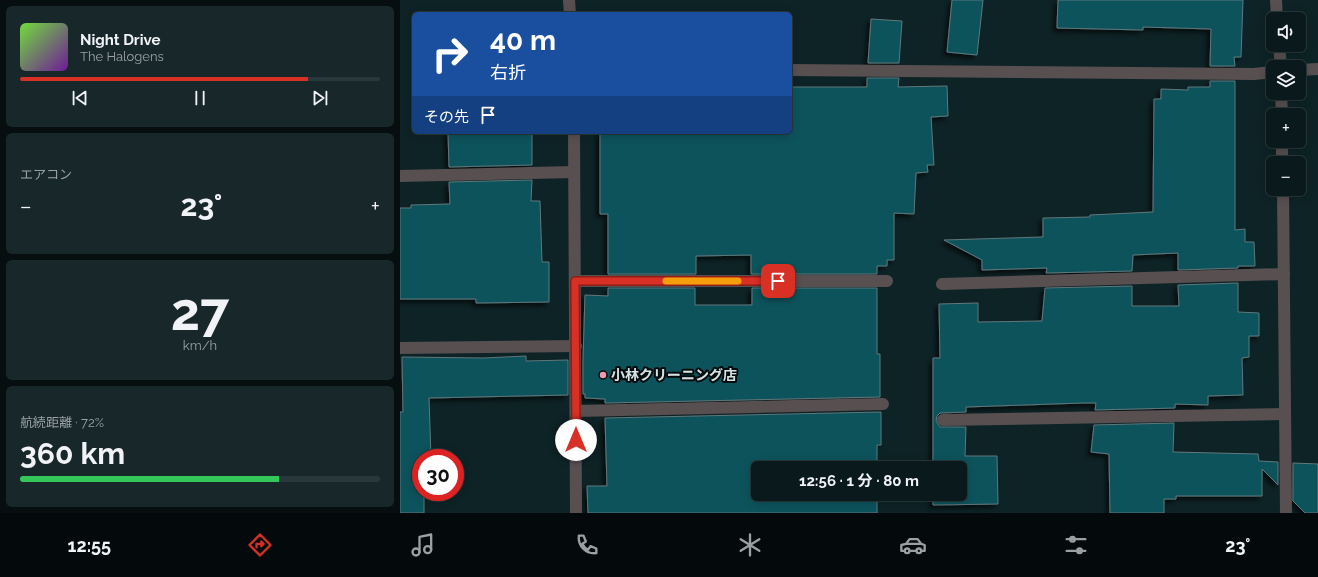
<!DOCTYPE html>
<html lang="ja">
<head>
<meta charset="utf-8">
<style>
  :root { --surface:#0a1a1c; --page:#182729; --text:#f1f3f6; --muted:#99a1a3; --line:#2a383b; --accent:#d93025 }
  body { margin:0; font-family:Raleway,"Noto Sans JP",sans-serif; background:var(--page); color:var(--text); height:100vh; display:flex; flex-direction:column; font-size:15px; white-space:nowrap }
  * { box-sizing:border-box; margin:0 }
  p { font-size:13px; color:var(--muted) }
  .icon { flex:none; width:22px; height:22px; fill:none; stroke:currentColor; stroke-width:2; stroke-linecap:round; stroke-linejoin:round }
  .map { position:relative; flex:1; overflow:hidden }
  .side { display:flex; flex-direction:column; gap:6px; padding:6px; background:#060e0f; width:400px }
  .side>* { flex:none }
  .top-card { position:absolute; left:12px; top:12px; width:380px; height:122px; border-radius:6px; box-shadow:0 2px 10px #0003,0 0 0 1px var(--line); background:#1a4fa0; color:#fff; overflow:hidden }
  .fabs { position:absolute; left:866px; top:12px; display:grid; gap:8px }
  .fabs a { display:grid; place-items:center; width:40px; height:40px; border-radius:6px; background:var(--surface); box-shadow:0 2px 10px #0003,0 0 0 1px var(--line); font-size:20px }
  .speed { position:absolute; left:12px; top:449px; display:flex; gap:8px; font-size:20px; font-weight:700; text-align:center }
  .speed>* { display:grid; place-content:center; width:52px; height:52px; border-radius:50%; background:var(--surface); box-shadow:0 2px 10px #0003,0 0 0 1px var(--line); line-height:1 }
  .speed .limit { border:6px solid #d22; background:#fff; color:#111 }
  .pin { position:absolute; display:grid; place-items:center; width:34px; height:34px; color:#fff; margin:-17px; border-radius:8px; box-shadow:0 2px 6px #0006 }
  .me { position:absolute; width:44px; margin:-22px; rotate:0deg; stroke-linejoin:round; filter:drop-shadow(0 0 3px #0008) }
  .turn { display:flex; align-items:center; gap:14px; height:84px; padding:0 12px; font-size:18px }
  .turn .icon { width:52px; height:52px; stroke-width:2.5 }
  .turn b { display:block; font-size:28px; line-height:34px }
  .then { display:flex; align-items:center; height:38px; padding:0 12px; background:#0003; gap:8px; font-size:15px }
  .big { font-size:30px; font-weight:700; line-height:1.1 }
  .side .tile { flex:1; display:flex; flex-direction:column; justify-content:center; gap:6px; min-width:0; padding:0 14px; border-radius:6px; background:var(--page) }
  .side .dial { align-items:center; gap:0 }
  .dial b { font-size:52px; line-height:1 }
  .song { display:flex; align-items:center; gap:12px }
  .cover { width:48px; height:48px; border-radius:6px; background:linear-gradient(135deg,hsl(100 70% 55%),hsl(280 70% 35%)) }
  .played { height:4px; border-radius:2px; background:linear-gradient(90deg,var(--accent) 80%,var(--line) 80%) }
  .keys { display:flex; justify-content:space-around; direction:ltr }
  .heat { display:flex; justify-content:space-between; align-items:center; font-size:22px; direction:ltr }
  .charge { height:6px; border-radius:3px; background:linear-gradient(90deg,#34c759 72%,var(--line) 0) }
  .trip { position:absolute; left:351px; top:461px; width:216px; height:40px; border-radius:6px; background:var(--surface); box-shadow:0 2px 10px #0003,0 0 0 1px var(--line); font-weight:700; line-height:40px; text-align:center }
  .tabs { display:flex; height:64px; justify-content:space-around; align-items:center; background:#040a0b; color:var(--muted) }
  .tabs .icon { width:28px; height:28px }
  .tabs .active { color:var(--accent) }
  .tabs b { font-size:18px; color:var(--text) }
  main { display:flex; flex:1; min-height:0 }
  .map>svg:first-child { display:block }
  .building { fill:#0b525c; stroke:#61787c; filter:url(#shadow) }
  .lines { fill:none; stroke-linecap:round; stroke-linejoin:round }
  .lane { stroke:#584f51; stroke-width:12 }
  .street { stroke:#584f51; stroke-width:12 }
  .route-casing { stroke:#8d1f18; stroke-width:10 }
  .route { stroke:#d93025; stroke-width:7 }
  .slow { stroke:#f59e0b; stroke-width:7 }
  .poi-dot { fill:#f19ab1; stroke:#040b0c; stroke-width:1.5 }
  .labels { text-anchor:middle; dominant-baseline:central; stroke-width:4; stroke-linejoin:round; paint-order:stroke }
  .poi-label { font-size:14px; font-weight:bold; fill:#d6e3e5; stroke:#040b0c; text-anchor:start }
</style>
</head>
<body>
<main>
<section class="side">
<div class="tile">
<div class="song"><i class="cover"></i><div><b>Night Drive</b><p>The Halogens</p></div></div>
<div class="played"></div>
<div class="keys"><svg class="icon" aria-label="previous" viewBox="0 0 24 24"><path d="M18 5L8 12l10 7zM5 5v14"/></svg><svg class="icon" aria-label="pause" viewBox="0 0 24 24"><path d="M8 5v14M16 5v14"/></svg><svg class="icon" aria-label="next" viewBox="0 0 24 24"><path d="M6 5l10 7-10 7zM19 5v14"/></svg></div>
</div>
<div class="tile"><p>エアコン</p>
<div class="heat"><a>−</a><b class="big">23°</b><a>+</a></div>
</div>
<div class="tile dial"><b>27</b><p>km/h</p></div>
<div class="tile"><p>航続距離 · 72%</p><b class="big">360 km</b><div class="charge"></div></div>
</section>
<div class="map">
<svg width="918" height="513" viewBox="0 0 918 513">
  <defs>
    <filter id="shadow"><feDropShadow dx="-3.5" dy="3.5" stdDeviation="2" flood-color="#0009"/></filter>
  </defs>
  <rect width="100%" height="100%" fill="#0e2326"/>
  <!-- building -->
  <path class="building" d="M 552,0 L 583,0 L 577,55 L 547,52 Z
    M 658,0 L 843,0 L 841,57 L 834,57 L 835,66 L 810,66 L 811,29 L 743,27 L 743,30 L 657,28 Z
    M 471,19 L 502,21 L 499,63 L 468,63 Z
    M 467,78 L 499,78 L 498,87 L 547,86 L 548,116 L 531,117 L 534,165 L 527,165 L 528,172 L 516,173 L 514,214 L 494,213 L 494,260 L 487,260 L 487,266 L 477,266 L 477,274 L 351,274 L 351,255 L 296,256 L 296,274 L 208,274 L 208,214 L 200,214 L 200,132 L 390,132 L 390,87 L 467,87 Z
    M 810,81 L 835,81 L 835,230 L 845,229 L 845,242 L 854,242 L 855,266 L 838,266 L 838,268 L 778,270 L 778,253 L 733,255 L 732,271 L 646,273 L 647,268 L 582,270 L 582,260 L 544,240 L 643,237 L 643,218 L 690,217 L 690,215 L 753,212 L 754,99 L 761,99 L 761,89 L 788,90 L 788,87 L 810,87 Z
    M 48,132 L 132,132 L 132,165 L 49,167 Z
    M 132,180 L 131,201 L 140,201 L 142,262 L 149,262 L 149,302 L 76,303 L 76,299 L 0,299 L 0,208 L 11,208 L 11,205 L 50,204 L 49,182 Z
    M 838,283 L 838,312 L 859,313 L 859,336 L 849,336 L 849,357 L 842,358 L 843,395 L 808,396 L 808,405 L 775,404 L 775,408 L 695,410 L 696,403 L 683,403 L 566,407 L 566,412 L 540,413 L 537,416 L 536,421 L 540,427 L 566,427 L 565,456 L 597,456 L 598,504 L 533,505 L 533,494 L 560,494 L 560,468 L 533,468 L 533,358 L 540,358 L 539,304 L 578,303 L 578,322 L 642,321 L 645,288 L 732,286 L 732,306 L 779,306 L 778,285 Z
    M 208,288 L 295,288 L 295,305 L 352,305 L 352,288 L 477,288 L 477,354 L 480,354 L 480,397 L 205,403 L 205,399 L 185,398 L 185,394 L 183,394 L 183,360 L 185,295 L 208,296 Z
    M 126,356 L 126,361 L 168,360 L 168,395 L 29,398 L 31,458 L 21,458 L 21,492 L 24,492 L 24,513 L 0,513 L 0,412 L 3,412 L 2,357 L 84,358 Z
    M 481,412 L 481,445 L 477,445 L 477,468 L 358,468 L 358,494 L 477,494 L 477,513 L 188,513 L 187,486 L 207,486 L 205,418 Z
    M 774,423 L 773,452 L 858,454 L 859,461 L 878,462 L 878,485 L 862,469 L 862,496 L 776,496 L 776,499 L 764,499 L 764,513 L 710,513 L 709,454 L 691,452 L 694,425 Z
    M 893,463 L 918,464 L 918,513 L 905,513 L 893,501 Z"/>
  <g class="lines">
    <!-- lane -->
    <path class="lane" d="M 0,176 L 174,172
      M 175,281 L 487,281
      M 542,284 L 884,274
      M 0,348 L 176,346
      M 176,411 L 483,404
      M 543,420 L 885,414"/>
    <!-- street -->
    <path class="street" d="M 169,0 L 170,14
      M 876,0 L 877,19
      M 879,45 L 881,67
      M 390,70 L 854,74 L 873,72
      M 899,70 L 918,69
      M 881,93 L 882,115
      M 174,132 L 176,513
      M 882,141 L 882,163
      M 883,189 L 886,513"/>
  </g>
  <g class="lines">
    <defs>
      <path id="route" d="M 176,440 L 175,281 L 378,281"/>
    </defs>
    <!-- route casing -->
    <use href="#route" class="route-casing"/>
    <!-- route -->
    <use href="#route" class="route"/>
    <!-- slow -->
    <path class="slow" d="M 266,281 L 338,281"/>
  </g>
  <!-- markers -->
  <circle class="poi-dot" cx="203" cy="375" r="4"/>
  <g class="labels">
    <!-- poi labels -->
    <g class="poi-label">
      <text x="211" y="375">小林クリーニング店</text>
    </g>
  </g>
</svg>
<div class="fabs">
<a><svg class="icon" aria-label="sound" viewBox="0 0 24 24"><path d="M4 9h4l5-4v14l-5-4H4zM17 9q2 3 0 6"/></svg></a>
<a><svg class="icon" aria-label="layers" viewBox="0 0 24 24"><path d="M12 4l9 5-9 5-9-5zM3 14l9 5 9-5"/></svg></a>
<a>+</a>
<a>−</a>
</div>
<div class="speed"><div class="limit">30</div></div>
<div class="pin" style="left:378px;top:281px;background:#d93025"><svg class="icon" aria-label="arrive" viewBox="0 0 24 24"><path d="M6 21V4h12l-3 4 3 4H6"/></svg></div>
<svg class="me" style="left:176px;top:440px" viewBox="-20 -20 40 40"><circle r="19" fill="#fff"/><path d="M0-13L10 11 0 6-10 11z" fill="#d93025"/></svg>
<div class="trip">12:56 · 1 分 · 80 m</div>
<div class="top-card">
<div class="turn"><svg class="icon" aria-label="right" viewBox="0 0 24 24"><path d="M7 20v-9h11M14 6l5 5-5 5"/></svg><div><b>40 m</b>右折</div></div>
<div class="then">その先<svg class="icon" aria-label="arrive" viewBox="0 0 24 24"><path d="M6 21V4h12l-3 4 3 4H6"/></svg></div>
</div>
</div>
</main>
<nav class="tabs">
<b>12:55</b>
<svg class="icon active" aria-label="directions" viewBox="0 0 24 24"><path d="M12 3l9 9-9 9-9-9zM9 14v-3h6M13 9l2 2-2 2"/></svg>
<svg class="icon" aria-label="music" viewBox="0 0 24 24"><path d="M9 18V5l10-2v13"/><circle cx="6" cy="18" r="3"/><circle cx="16" cy="16" r="3"/></svg>
<svg class="icon" aria-label="phone" viewBox="0 0 24 24"><path d="M5 4h4l2 5-3 2q2 4 5 5l2-3 5 2v4C11 20 4 13 5 4z"/></svg>
<svg class="icon" aria-label="climate" viewBox="0 0 24 24"><path d="M12 3v18M4 7l16 10M4 17L20 7"/></svg>
<svg class="icon" aria-label="car" viewBox="0 0 24 24"><path d="M5 17H2v-5l4-1 3-4h7l3 4 3 1v5h-3M9 17h6M6 11h13"/><circle cx="7" cy="17" r="2"/><circle cx="17" cy="17" r="2"/></svg>
<svg class="icon" aria-label="filters" viewBox="0 0 24 24"><path d="M4 7h16M4 17h16"/><circle cx="9" cy="7" r="2"/><circle cx="15" cy="17" r="2"/></svg>
<b>23°</b>
</nav>
</body>
</html>
